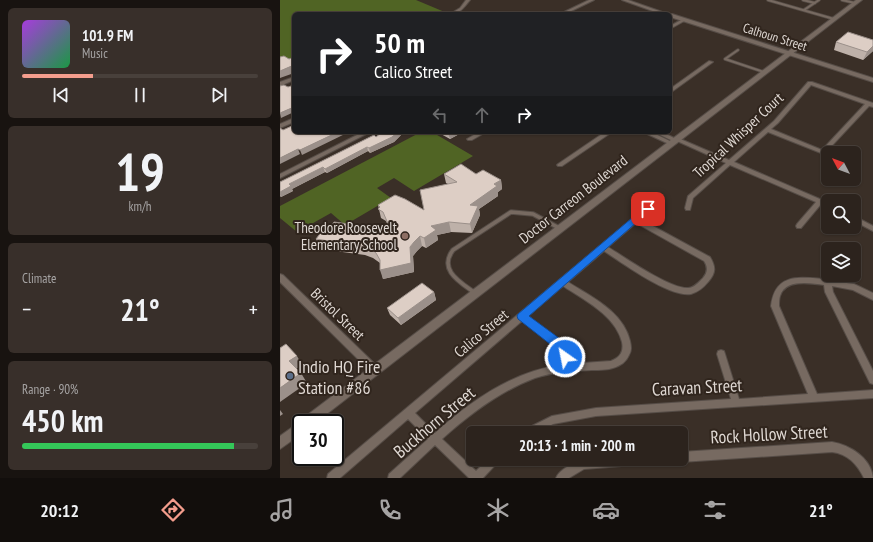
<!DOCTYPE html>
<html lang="en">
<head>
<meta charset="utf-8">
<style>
  :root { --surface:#2c231d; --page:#382f2a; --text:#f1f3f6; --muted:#a6a4a4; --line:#48403b; --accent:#f49d8d }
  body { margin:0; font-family:"PT Sans Narrow",sans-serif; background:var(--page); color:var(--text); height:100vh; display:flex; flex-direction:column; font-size:15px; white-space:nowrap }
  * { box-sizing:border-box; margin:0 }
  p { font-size:13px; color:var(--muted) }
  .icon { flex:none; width:22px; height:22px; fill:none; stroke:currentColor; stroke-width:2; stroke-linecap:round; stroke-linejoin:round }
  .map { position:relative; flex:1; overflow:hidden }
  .sheet { display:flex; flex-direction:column; gap:8px; padding:8px; background:#181310; width:280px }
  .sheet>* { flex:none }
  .hud { position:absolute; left:12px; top:12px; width:380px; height:122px; border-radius:6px; box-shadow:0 1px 3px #0004,0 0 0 1px var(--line); background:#202124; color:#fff; overflow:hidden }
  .needle { width:26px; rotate:311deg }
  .fabs { position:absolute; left:541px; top:146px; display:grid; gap:8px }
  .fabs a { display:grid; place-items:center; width:40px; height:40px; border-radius:6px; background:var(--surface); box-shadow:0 1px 3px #0004,0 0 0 1px var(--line); font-size:20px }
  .speed { position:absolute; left:12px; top:414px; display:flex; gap:8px; font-size:20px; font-weight:700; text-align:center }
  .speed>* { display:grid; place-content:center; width:52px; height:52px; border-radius:50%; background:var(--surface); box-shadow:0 1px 3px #0004,0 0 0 1px var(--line); line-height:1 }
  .speed .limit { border:2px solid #111; border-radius:6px; background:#fff; color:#111 }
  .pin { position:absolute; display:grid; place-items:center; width:34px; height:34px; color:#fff; margin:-17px; border-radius:8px; box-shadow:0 2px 6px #0006 }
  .me { position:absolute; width:44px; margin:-22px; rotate:327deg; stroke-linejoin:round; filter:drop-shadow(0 0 3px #0008) }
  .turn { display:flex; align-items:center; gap:14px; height:84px; padding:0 16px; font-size:18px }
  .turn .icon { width:52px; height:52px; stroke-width:2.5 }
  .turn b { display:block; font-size:28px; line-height:34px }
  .lanes { display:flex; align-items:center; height:38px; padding:0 16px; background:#0003; justify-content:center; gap:20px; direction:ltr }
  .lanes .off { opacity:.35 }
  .big { font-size:30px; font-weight:600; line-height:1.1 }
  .sheet .tile { flex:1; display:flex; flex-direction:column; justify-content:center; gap:6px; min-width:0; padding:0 14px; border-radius:6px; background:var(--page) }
  .sheet .dial { align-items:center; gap:0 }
  .dial b { font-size:52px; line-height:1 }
  .song { display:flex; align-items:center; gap:12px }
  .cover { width:48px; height:48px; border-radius:6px; background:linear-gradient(135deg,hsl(280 70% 55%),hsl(140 70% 35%)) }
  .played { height:4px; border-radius:2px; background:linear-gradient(90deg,var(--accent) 30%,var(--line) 30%) }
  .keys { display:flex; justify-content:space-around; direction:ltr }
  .heat { display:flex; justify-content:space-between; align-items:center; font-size:22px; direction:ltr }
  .charge { height:6px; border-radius:3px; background:linear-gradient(90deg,#34c759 90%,var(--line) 0) }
  .trip { position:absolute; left:186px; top:426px; width:222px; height:40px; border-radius:6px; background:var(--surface); box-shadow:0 1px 3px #0004,0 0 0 1px var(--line); font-weight:600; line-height:40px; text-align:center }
  .tab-bar { display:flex; height:64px; justify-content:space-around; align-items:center; background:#120e0c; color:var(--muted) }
  .tab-bar .icon { width:28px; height:28px }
  .tab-bar .active { color:var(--accent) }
  .tab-bar b { font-size:18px; color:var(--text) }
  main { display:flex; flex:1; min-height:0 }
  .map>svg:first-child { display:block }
  .green { fill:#506424 }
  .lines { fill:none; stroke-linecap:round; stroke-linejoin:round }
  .service-far1-casing { stroke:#564d47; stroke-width:3.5 }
  .service-casing { stroke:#564d47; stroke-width:5.5 }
  .minor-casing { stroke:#564d47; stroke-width:2 }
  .tertiary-casing { stroke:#564d47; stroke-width:2 }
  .secondary-casing { stroke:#564d47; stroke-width:2 }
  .service-far1 { stroke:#776a61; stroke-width:2 }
  .service { stroke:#776a61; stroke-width:3.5 }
  .minor { fill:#776a61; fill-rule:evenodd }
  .tertiary { fill:#776a61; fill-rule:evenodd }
  .secondary { fill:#776a61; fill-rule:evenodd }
  .wall { fill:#beb1a9 }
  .shaded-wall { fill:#9b908a }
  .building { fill:#ddcec5; stroke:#9b908a }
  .route { fill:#1a73e8; stroke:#114b97 }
  .education-dot { fill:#8d6e63; stroke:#30251d; stroke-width:1.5 }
  .service-dot { fill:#5c6f8a; stroke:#30251d; stroke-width:1.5 }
  .labels { text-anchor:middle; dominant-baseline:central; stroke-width:4; stroke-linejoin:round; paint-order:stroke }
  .far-street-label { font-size:13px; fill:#dfd8d3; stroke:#30251d }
  .street-label { font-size:15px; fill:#dfd8d3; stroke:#30251d }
  .poi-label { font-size:15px; fill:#dfd8d3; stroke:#30251d; text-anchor:end }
  .near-poi-label { font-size:18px; fill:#dfd8d3; stroke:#30251d; text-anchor:start }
  .near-street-label { font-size:18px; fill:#dfd8d3; stroke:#30251d }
</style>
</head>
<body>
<main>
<section class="sheet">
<div class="tile">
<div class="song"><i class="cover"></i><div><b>101.9 FM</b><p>Music</p></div></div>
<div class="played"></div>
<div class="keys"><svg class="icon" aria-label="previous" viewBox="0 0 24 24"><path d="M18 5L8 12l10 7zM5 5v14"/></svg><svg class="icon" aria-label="pause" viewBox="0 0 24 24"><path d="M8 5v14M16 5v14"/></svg><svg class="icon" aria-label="next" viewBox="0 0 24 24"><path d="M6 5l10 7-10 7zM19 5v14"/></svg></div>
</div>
<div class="tile dial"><b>19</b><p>km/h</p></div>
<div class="tile"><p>Climate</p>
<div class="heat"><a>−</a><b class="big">21°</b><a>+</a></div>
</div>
<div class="tile"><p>Range · 90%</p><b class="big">450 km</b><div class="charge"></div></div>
</section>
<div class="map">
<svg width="593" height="478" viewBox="0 0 593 478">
  <rect width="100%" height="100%" fill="#3a2f27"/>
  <!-- green -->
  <path class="green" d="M 0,0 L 136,0 L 167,13 L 163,14 L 14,14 L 14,62 L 0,63 Z
    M 141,132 L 152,132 L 193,156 L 134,191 L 114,178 L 97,188 L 111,198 L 65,225 L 51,213 L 17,232 L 0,218 L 0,206 Z"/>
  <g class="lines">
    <defs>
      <path id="service-far1" d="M 488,0 L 554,19
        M 523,0 L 535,3
        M 562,0 L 575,3
        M 524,10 L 539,0
        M 458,50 L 445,59 L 484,72"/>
      <path id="service" d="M 195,293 C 180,282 158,270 173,250 L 231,212 L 253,214 L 279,228"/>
      <path id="minor" d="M 186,0 L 190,0 C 184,7 180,14 170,14 L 180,8 Z
        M 309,0 L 314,0 L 285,14 L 280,14 Z
        M 403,19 L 406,20 L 390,29 L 390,26 Z
        M 429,61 L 433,62 L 390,93 L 390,89 Z
        M 14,77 L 14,80 L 0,86 L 0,82 Z
        M 528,82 L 532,82 L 593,103 L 593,107 L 589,106 L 545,153 L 541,153 L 488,132 L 454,162 L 542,200 L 548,202 L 548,207 L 541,204 L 521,228 L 517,228 L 516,226 L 517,224 L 536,202 L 450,165 L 413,198 L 410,210 L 406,210 L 405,208 L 408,196 L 446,163 L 397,141 L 393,141 L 374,132 L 382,132 L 394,138 L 398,138 L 449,160 L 494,121 ZM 531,85 L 585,104 L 542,150 L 491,129 L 498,123 Z
        M 14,118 L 14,122 L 0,128 L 0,124 Z
        M 83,132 L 90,132 L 0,178 L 0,174 Z
        M 199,132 L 206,132 L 192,140 L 188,140 L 187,139 Z
        M 325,132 L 332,132 L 282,166 L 278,166 L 277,165 L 278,164 Z
        M 363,132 L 371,132 L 394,143 L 391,145 L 389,144 Z
        M 366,207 L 370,207 L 371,209 L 360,219 L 430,257 C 436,267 436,273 428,282 C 424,287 418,292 411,294 C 390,298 341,262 324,251 L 288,282 C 311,297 343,311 350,341 C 351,346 352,350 349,355 C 346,362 340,366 333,368 C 327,370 319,370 312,370 C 293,371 273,372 255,378 C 220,391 190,414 162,439 L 196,471 L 208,459 L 220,459 L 218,462 L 203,478 L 189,478 L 155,445 L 120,478 L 108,478 L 109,474 L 148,439 L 128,419 L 60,478 L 47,478 L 48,474 ZM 356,223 L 424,261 C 428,267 428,272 423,278 C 419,282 414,288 408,288 C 390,289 344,257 328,247 ZM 283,286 C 304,300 335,315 342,342 C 344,352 340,357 331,361 L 289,364 L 289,357 L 284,345 L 248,316 ZM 242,321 L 278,349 L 281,357 L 280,365 C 232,372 191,401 155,433 L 135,413 Z
        M 574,216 L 593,226 L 593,231 L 574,221 Z
        M 547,270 L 548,271 L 548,275 L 551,275 L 551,281 L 574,284 L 593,293 L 593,300 L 573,290 L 552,286 L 553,292 L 593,371 L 593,384 L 590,383 L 545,292 L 544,285 C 530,283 505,279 500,296 C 499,299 499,303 499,306 L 537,394 L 593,390 L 593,398 L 316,416 L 273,424 L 256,433 L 242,433 L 244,430 L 272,416 L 316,408 L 451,399 L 437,354 L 438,351 L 441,350 L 444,351 L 445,354 L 459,399 L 528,394 L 491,306 C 495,274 517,277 543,279 L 544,271 Z
        M 0,274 L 3,275 L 99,368 L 100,371 L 99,374 L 96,375 L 93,374 L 0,282 Z
        M 552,442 C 570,445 591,458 593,478 L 584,478 C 577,464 568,454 552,452 L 401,462 L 397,459 L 401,459 L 401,452 Z
        M 304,459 L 372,459 L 370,462 L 367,464 L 304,469 L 289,478 L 276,478 C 280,468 295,463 304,459 Z"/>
      <path id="tertiary" d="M 342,0 L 348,0 L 388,14 L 392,14 L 593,78 L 593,82 L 390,17 L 390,14 L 381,14 Z"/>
      <path id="secondary" d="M 576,0 L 582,0 L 35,423 L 21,423 L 21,434 L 0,449 L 0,436 L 21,421 L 22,419 Z"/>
    </defs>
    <!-- service-far1 casing -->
    <use href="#service-far1" class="service-far1-casing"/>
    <!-- service casing -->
    <use href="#service" class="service-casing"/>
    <!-- minor casing -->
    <use href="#minor" class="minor-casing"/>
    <!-- tertiary casing -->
    <use href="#tertiary" class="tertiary-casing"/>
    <!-- secondary casing -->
    <use href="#secondary" class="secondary-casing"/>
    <!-- service-far1 -->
    <use href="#service-far1" class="service-far1"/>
    <!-- service -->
    <use href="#service" class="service"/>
    <!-- minor -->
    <use href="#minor" class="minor"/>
    <!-- tertiary -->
    <use href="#tertiary" class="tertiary"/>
    <!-- secondary -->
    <use href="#secondary" class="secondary"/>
  </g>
  <!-- wall -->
  <path class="wall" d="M 593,40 L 593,51 L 583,60 L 554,50 L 556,42 Z
    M 102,132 L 121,132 L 121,135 L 114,142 L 90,153 L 88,151 L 47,173 L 45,172 L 12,189 L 13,191 L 1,197 L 0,196 L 0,182 L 96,137 Z
    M 158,132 L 183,132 L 170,139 L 159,133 Z
    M 164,174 L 196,174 L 221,180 L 222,189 L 218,192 L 218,196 L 199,209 L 200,215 L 192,233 L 171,232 L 157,235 L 158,240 L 146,248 L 142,246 L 137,251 L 133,256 L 134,272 L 103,279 L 100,263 L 93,258 L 85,255 L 40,249 L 36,239 L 50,228 L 84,226 L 108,226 L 106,221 L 101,218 L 98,205 L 144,210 L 168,184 L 166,183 Z
    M 154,292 L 156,300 L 121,325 L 110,315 L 107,308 Z"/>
  <!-- shaded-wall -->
  <path class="shaded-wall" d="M 593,46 L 593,51 L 583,60 L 587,52 Z
    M 14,65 L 14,73 L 0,78 L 0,71 Z
    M 14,107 L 14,112 L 1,118 L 0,113 Z
    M 58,132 L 69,132 L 22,155 L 20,150 Z
    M 118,132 L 121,132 L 121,135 L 114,142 L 90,153 L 89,148 Z
    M 171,132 L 183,132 L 170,139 L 168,133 Z
    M 87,147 L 88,151 L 47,173 L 45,169 Z
    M 18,149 L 20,154 L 0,164 L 0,158 Z
    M 43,167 L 45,172 L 12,189 L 13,191 L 1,197 L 0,195 L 0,192 L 9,184 Z
    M 221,180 L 222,189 L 218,192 L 218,196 L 199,209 L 200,215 L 192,233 L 190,224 L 190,205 L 214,184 Z
    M 169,222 L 171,232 L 157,235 L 158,240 L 146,248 L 144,238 L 151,226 Z
    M 140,236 L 142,246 L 137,251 L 133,256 L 134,272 L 103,279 L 100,270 L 130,247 L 134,242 Z
    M 154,292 L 156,300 L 121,325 L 118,318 Z
    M 17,356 L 22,365 L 15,370 L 9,361 Z
    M 21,373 L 27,383 L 0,402 L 0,388 Z
    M 0,410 L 3,414 L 0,416 Z"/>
  <!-- building -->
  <path class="building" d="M 568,32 L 593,40 L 593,46 L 587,52 L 556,42 Z
    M 4,56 L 9,59 L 14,57 L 14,65 L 0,71 L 0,57 Z
    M 4,85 L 8,87 L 11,86 L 14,88 L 14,107 L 0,113 L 0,86 Z
    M 14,125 L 14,132 L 58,132 L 20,150 L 18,149 L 0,158 L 0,128 L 3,130 Z
    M 102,132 L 118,132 L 112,137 L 89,148 L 87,147 L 45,169 L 43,167 L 9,184 L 11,186 L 0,192 L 0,182 L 94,135 L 96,137 Z
    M 181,164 L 196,174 L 203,170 L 221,180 L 214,184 L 217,186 L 190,205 L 198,206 L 190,224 L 169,222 L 151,226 L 156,230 L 144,238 L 140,236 L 134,242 L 130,247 L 131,263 L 100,270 L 100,260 L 96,253 L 90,248 L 81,246 L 36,239 L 45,227 L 50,228 L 54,222 L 84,226 L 109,226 L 103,212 L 98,209 L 100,207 L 98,205 L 115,195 L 125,199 L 144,210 L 140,190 L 177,182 L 164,174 Z
    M 142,283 L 154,292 L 118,318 L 107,308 Z
    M 6,344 L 17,356 L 9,361 L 21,373 L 0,388 L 0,348 Z"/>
  <!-- route -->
  <path class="route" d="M 365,207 L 368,207 L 372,209 L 249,316 L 283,341 L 291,357 L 289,360 L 285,362 L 281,360 L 275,348 L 238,319 L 237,316 L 238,314 Z"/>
  <!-- markers -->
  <circle class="education-dot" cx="125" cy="236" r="4"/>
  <circle class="service-dot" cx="10" cy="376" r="4"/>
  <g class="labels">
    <!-- far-street labels -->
    <g class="far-street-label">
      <text transform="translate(495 37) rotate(17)">Calhoun Street</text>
    </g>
    <!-- street labels -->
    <g class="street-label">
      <text transform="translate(458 135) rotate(-43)">Tropical Whisper Court</text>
      <text transform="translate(293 199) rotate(-38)">Doctor Carreon Boulevard</text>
      <text transform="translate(58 314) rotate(44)">Bristol Street</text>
      <text transform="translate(201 333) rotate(-40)">Calico Street</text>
    </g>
    <!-- poi labels -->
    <g class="poi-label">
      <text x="117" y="227">Theodore Roosevelt<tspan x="117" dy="17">Elementary School</tspan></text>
    </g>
    <!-- near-poi labels -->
    <g class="near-poi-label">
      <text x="18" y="366">Indio HQ Fire<tspan x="18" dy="21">Station #86</tspan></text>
    </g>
    <!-- near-street labels -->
    <g class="near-street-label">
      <text transform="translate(417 387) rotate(-3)">Caravan Street</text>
      <text transform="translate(154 422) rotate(-40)">Buckhorn Street</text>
      <text transform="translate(489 434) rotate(-3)">Rock Hollow Street</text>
    </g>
  </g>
</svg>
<div class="fabs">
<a><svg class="needle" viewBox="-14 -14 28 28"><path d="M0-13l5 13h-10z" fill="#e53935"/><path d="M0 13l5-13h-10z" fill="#a6a4a4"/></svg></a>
<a><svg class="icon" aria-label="search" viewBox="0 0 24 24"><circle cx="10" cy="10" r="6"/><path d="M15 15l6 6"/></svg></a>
<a><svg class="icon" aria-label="layers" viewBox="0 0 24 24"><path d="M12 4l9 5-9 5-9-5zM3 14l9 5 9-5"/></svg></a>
</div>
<div class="speed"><div class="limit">30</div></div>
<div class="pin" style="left:368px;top:209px;background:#d93025"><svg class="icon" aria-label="arrive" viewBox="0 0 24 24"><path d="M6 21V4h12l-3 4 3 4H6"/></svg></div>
<svg class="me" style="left:285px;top:357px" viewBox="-20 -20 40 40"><circle r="17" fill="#1a73e8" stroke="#fff" stroke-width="3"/><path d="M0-11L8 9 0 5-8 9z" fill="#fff"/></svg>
<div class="trip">20:13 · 1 min · 200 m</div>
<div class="hud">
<div class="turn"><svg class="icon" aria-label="right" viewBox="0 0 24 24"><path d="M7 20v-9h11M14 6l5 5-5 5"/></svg><div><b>50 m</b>Calico Street</div></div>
<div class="lanes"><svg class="icon off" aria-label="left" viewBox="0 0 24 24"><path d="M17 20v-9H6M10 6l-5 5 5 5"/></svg><svg class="icon off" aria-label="ahead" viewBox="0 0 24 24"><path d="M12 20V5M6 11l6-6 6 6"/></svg><svg class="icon" aria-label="right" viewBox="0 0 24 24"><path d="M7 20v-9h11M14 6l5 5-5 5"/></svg></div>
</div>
</div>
</main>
<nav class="tab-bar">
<b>20:12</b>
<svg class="icon active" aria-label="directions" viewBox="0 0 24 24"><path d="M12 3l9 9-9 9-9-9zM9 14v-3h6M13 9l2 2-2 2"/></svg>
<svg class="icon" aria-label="music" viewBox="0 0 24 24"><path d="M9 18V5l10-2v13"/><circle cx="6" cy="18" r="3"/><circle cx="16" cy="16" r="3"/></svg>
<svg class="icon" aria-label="phone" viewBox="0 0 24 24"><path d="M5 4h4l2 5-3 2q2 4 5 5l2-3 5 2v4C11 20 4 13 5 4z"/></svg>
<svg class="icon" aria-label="climate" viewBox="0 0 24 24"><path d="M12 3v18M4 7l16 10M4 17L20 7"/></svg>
<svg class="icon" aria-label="car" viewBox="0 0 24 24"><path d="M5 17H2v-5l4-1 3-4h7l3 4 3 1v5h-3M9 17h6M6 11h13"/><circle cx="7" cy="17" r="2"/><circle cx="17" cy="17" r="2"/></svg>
<svg class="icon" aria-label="filters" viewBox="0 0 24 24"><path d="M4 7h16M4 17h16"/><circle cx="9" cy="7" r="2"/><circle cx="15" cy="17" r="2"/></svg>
<b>21°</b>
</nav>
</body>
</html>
